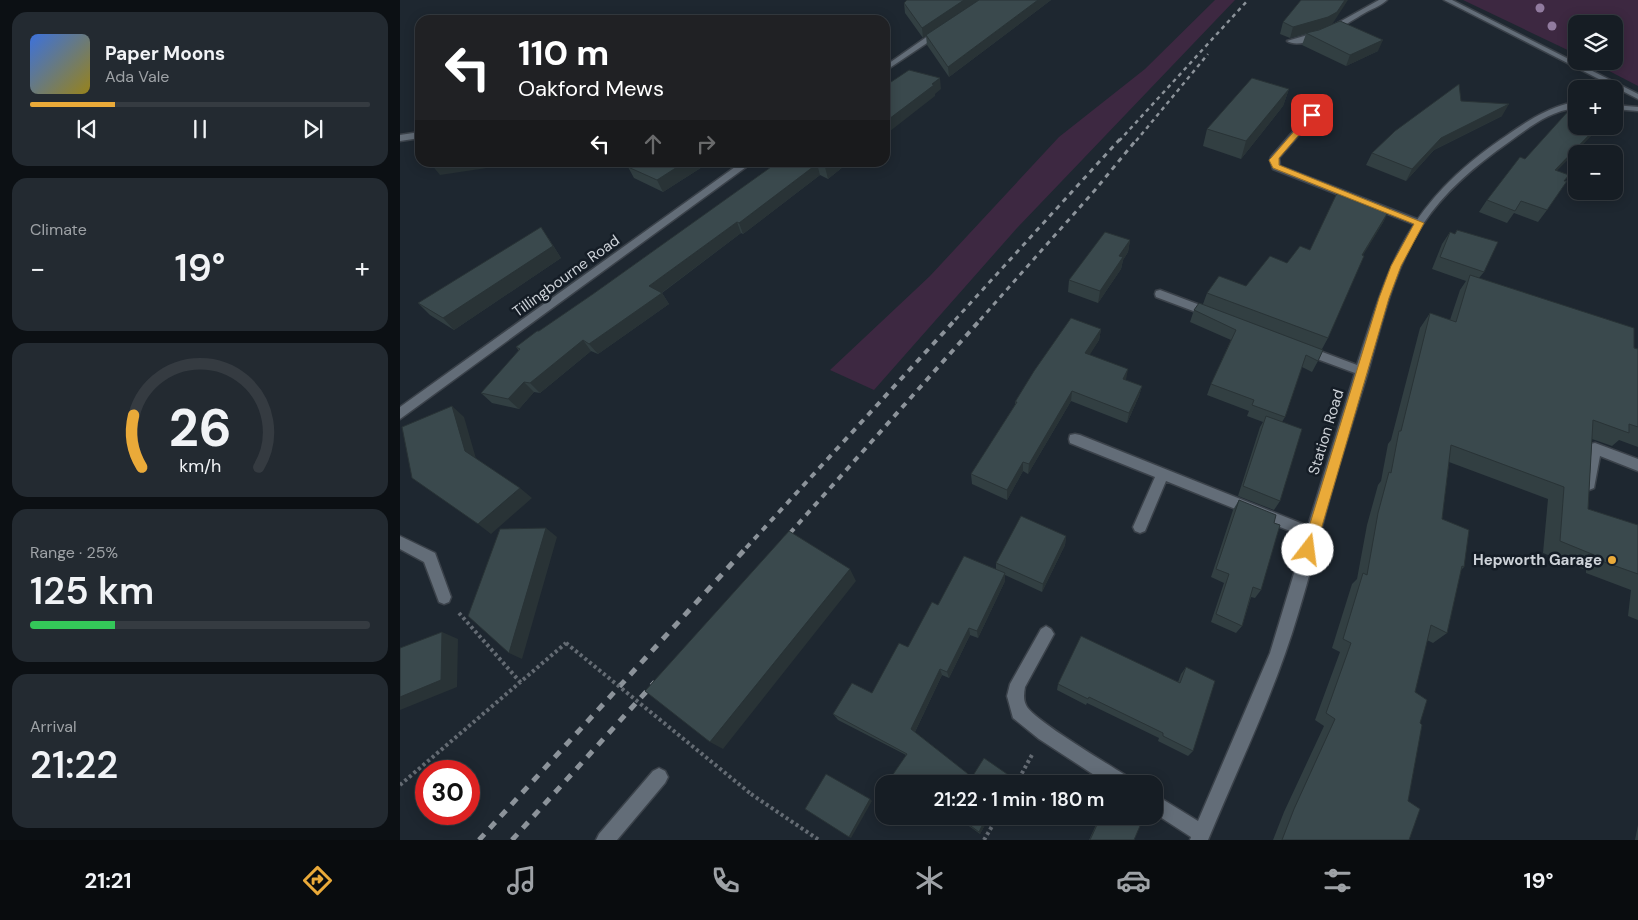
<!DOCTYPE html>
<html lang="en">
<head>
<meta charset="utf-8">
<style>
  :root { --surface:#161d24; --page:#232a31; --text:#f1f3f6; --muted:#9ea2a6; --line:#353b41; --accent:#eaaa39 }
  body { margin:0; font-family:"DM Sans",sans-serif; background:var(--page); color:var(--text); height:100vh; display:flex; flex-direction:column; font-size:19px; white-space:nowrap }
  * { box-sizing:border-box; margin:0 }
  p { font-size:16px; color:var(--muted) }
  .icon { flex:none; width:28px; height:28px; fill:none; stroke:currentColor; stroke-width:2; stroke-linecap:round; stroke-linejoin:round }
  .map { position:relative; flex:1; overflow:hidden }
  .panel { display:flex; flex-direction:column; gap:12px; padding:12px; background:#0c1014; width:400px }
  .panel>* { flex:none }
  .hud { position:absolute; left:15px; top:15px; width:475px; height:152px; border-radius:15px; box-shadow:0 2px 12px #0003,0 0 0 1px var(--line); background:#202124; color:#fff; overflow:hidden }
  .fabs { position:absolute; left:1168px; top:15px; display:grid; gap:10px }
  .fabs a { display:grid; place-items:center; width:55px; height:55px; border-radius:10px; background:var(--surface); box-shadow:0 2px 12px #0003,0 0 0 1px var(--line); font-size:25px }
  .speed { position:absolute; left:15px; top:760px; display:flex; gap:10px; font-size:25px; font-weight:700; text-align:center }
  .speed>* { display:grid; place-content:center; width:65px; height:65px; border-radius:50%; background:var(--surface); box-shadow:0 2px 12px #0003,0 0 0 1px var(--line); line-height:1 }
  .speed .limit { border:8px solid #d22; background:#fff; color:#111 }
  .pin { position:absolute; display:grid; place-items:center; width:42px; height:42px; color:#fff; margin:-21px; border-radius:10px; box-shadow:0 2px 8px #0006 }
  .me { position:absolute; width:55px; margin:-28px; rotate:15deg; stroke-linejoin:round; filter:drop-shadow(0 0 4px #0008) }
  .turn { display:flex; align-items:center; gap:18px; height:105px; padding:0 20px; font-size:22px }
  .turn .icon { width:65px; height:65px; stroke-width:2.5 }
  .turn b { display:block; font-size:35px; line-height:42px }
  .lanes { display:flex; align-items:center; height:48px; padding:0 20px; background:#0003; justify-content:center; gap:25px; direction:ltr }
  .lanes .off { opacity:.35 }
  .big { font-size:38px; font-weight:600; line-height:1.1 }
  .panel .widget { flex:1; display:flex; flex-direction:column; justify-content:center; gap:8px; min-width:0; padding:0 18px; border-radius:15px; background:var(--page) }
  .panel .dial { align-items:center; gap:0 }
  .dial svg { height:130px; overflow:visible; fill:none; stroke:var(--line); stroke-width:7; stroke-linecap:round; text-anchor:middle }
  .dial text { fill:var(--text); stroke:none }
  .song { display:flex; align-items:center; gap:15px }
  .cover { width:60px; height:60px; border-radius:8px; background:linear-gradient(135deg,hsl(220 70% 55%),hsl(50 70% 35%)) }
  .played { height:5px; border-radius:2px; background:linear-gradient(90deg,var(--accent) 25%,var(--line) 25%) }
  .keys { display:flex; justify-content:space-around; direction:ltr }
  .heat { display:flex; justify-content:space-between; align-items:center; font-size:28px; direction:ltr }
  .charge { height:8px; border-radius:4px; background:linear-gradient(90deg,#34c759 25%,var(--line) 0) }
  .trip { position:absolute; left:475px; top:775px; width:288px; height:50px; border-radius:15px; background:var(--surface); box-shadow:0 2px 12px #0003,0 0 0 1px var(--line); font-weight:600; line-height:50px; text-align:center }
  .tabs { display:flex; height:80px; justify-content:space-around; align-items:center; background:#090c0e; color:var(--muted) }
  .tabs .icon { width:35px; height:35px }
  .tabs .selected { color:var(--accent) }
  .tabs b { font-size:22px; color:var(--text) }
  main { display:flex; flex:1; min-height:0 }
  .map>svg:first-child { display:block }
  .green { fill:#3d2841 }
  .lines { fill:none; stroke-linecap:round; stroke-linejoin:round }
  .service-casing { stroke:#3b424a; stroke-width:3 }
  .minor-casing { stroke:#3b424a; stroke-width:3 }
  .path { stroke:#646b73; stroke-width:4; stroke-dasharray:3 3; stroke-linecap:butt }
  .service { fill:#636d78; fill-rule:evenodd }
  .minor { fill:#636d78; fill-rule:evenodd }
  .rail-far3 { stroke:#8c939a; stroke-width:2.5; stroke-dasharray:4 4; stroke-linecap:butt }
  .rail-far2 { stroke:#8c939a; stroke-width:3; stroke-dasharray:5 5; stroke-linecap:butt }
  .rail-far1 { stroke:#8c939a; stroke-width:4; stroke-dasharray:6 6; stroke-linecap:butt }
  .rail { stroke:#8c939a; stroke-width:5; stroke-dasharray:8 8; stroke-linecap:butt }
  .path-bridge { stroke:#646b73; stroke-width:4; stroke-dasharray:3 3; stroke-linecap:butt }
  .tree { fill:#917b9f }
  .wall { fill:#323f42 }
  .shaded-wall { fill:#293336 }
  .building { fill:#3a494d; stroke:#293336 }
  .route { fill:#eaaa39; stroke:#986e25 }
  .poi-dot { fill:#eaaa39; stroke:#151d26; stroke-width:2 }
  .labels { text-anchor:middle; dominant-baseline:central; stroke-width:5; stroke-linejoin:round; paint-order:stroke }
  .street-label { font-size:15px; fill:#cdd2d8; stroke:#151d26 }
  .poi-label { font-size:15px; font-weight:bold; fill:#cdd2d8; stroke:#151d26; text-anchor:end }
</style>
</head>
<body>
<main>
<section class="panel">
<div class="widget">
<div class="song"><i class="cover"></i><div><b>Paper Moons</b><p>Ada Vale</p></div></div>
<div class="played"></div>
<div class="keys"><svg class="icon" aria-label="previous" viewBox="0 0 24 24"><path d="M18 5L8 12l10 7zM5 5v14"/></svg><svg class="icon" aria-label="pause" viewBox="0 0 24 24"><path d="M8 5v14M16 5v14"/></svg><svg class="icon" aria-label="next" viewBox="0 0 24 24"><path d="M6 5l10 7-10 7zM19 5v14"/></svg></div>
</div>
<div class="widget"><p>Climate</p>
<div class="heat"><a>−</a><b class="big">19°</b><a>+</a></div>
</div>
<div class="widget dial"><svg viewBox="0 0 100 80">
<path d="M14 69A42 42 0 1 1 86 69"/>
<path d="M14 69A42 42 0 0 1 9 37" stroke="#eaaa39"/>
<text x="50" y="56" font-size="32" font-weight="700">26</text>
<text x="50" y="72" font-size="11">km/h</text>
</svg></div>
<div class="widget"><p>Range · 25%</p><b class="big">125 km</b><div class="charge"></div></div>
<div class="widget"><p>Arrival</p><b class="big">21:22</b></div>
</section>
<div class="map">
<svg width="1238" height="840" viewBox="0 0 1238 840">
  <rect width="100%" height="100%" fill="#1e2730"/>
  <!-- green -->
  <path class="green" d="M 815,0 L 835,0 L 617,228 L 474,390 L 430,370 L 530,276 L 659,137 L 745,69 Z
    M 1063,0 L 1238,0 L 1238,86 L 1190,61 L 1214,61 L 1214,24 L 1176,24 L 1176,54 Z"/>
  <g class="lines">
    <defs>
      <path id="service" d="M 909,113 L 916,115 L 879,158 L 880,166 L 1022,221 L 1022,225 L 1016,225 L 873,169 L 870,160 L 871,157 Z
        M 1195,443 L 1238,459 L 1238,471 L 1200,456 L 1194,488 L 1189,490 L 1184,488 L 1182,484 L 1189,448 L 1190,444 Z
        M 259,768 L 265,771 L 268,777 L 265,783 L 217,840 L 196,840 L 199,834 L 253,771 Z"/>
      <path id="minor" d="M 979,0 L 987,0 C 981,6 971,9 963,14 C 948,23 904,52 887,41 L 925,30 Z
        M 1044,0 L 1052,0 L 1238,94 L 1238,99 Z
        M 538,29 L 545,31 L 485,71 L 485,66 Z
        M 1166,104 L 1176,104 L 1176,108 C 1149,111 1130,127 1109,142 C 1076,165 1045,191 1023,224 C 994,269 982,322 968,372 C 956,411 943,451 932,490 C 920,531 911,573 898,614 C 875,692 839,765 808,840 L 790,840 L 791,837 L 754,813 L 754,794 L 798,821 L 870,653 L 905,537 L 766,481 L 745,531 L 740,533 L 735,531 L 733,527 L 755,477 L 670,443 L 669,439 L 670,435 L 675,434 L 680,435 L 908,526 L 955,373 L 901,353 L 899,350 L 901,347 L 909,347 L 957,365 C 990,261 1007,205 1100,140 C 1122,125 1141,111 1166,104 Z
        M 1214,105 L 1238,107 L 1238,111 L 1214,109 Z
        M 20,132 L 20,138 L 0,141 L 0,135 Z
        M 342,162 L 353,162 L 0,419 L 0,407 Z
        M 760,290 L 816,311 L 818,314 L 812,318 L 756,297 L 755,294 L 756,291 Z
        M 0,536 L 35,553 L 51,597 L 49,602 L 44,604 L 39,602 L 24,562 L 0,549 Z
        M 646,626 L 651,629 L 654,634 L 625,687 C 624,693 623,699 626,705 C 631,719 713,767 730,778 L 733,784 L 708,784 L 639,739 L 613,718 L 607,696 L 610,684 L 641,629 Z"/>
    </defs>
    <!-- service casing -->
    <use href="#service" class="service-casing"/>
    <!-- minor casing -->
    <use href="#minor" class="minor-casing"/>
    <!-- path -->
    <path class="path" d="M 59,613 L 121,683
      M 616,784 L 633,753
      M 0,785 L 166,643
      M 351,794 L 419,840
      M 584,840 L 598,816"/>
    <!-- service -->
    <use href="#service" class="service"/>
    <!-- minor -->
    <use href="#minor" class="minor"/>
    <!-- rail-far3 -->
    <path class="rail-far3" d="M 719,141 L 848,0
      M 736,141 L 808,54"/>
    <!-- rail-far2 -->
    <path class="rail-far2" d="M 555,320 L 720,139
      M 580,320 L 695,190 L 737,139"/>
    <!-- rail-far1 -->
    <path class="rail-far1" d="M 382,542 L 581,319
      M 346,548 L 556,319"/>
    <!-- rail -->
    <path class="rail" d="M 79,840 L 347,547
      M 112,840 L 255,682"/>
    <!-- path-bridge -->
    <path class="path-bridge" d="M 166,643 L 351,794"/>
  </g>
  <!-- trees -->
  <g class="tree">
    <circle cx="1140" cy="8" r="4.5"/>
    <circle cx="1152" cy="26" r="4.5"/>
  </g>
  <!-- wall -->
  <path class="wall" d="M 507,0 L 651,0 L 549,77 L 527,45 L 526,36 L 523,38 L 505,13 L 504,3 Z
    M 883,22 L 933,23 L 928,26 L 978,51 L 946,66 L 902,45 L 906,34 L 890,38 L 880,34 Z
    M 889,89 L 883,106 L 841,159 L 803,146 L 807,129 Z
    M 1061,101 L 1102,116 L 1034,150 L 1006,181 L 966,165 L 972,153 Z
    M 310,162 L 263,192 L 234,178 L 228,167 Z
    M 378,162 L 449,162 L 428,179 L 420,175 L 343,234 L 341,233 L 262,293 L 269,304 L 198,354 L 191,351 L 140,393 L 134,392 L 119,409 L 92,403 L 81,393 L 119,351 L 116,347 L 193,294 Z
    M 1157,171 L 1164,181 L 1147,210 L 1138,222 L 1114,213 L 1107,223 L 1079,212 L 1087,200 Z
    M 984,221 L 962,256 L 928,338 L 922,349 L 918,361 L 912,372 L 902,367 L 885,417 L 882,422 L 880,501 L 874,510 L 838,496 L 860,427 L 863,422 L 847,416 L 849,411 L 807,395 L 811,384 L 831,340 L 790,322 L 794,310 L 803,304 L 807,293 L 846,286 L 910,250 Z
    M 1050,232 L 1084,272 L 1079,278 L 1238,349 L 1238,447 L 1219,440 L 1212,446 L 1192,439 L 1188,509 L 1238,525 L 1238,620 L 1228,616 L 1231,590 L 1186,573 L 1186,570 L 1143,553 L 1148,499 L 1049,462 L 1042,519 L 1064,567 L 1061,570 L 1047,633 L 1033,643 L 1027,640 L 1015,692 L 1020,723 L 1008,801 L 1009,840 L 873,840 L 884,812 L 924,726 L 915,720 L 940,652 L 932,648 L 952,584 L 957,579 L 967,525 L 978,485 L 981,481 L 988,444 L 991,440 L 1020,328 L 1030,313 L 1050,320 L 1060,290 L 1066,281 L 1032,269 L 1042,244 Z
    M 149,239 L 161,258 L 54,330 L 30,315 L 18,303 Z
    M 730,240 L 728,252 L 723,260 L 721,269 L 698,303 L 668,292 L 669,280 Z
    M 701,329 L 699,340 L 689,355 L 726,380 L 742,386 L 739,396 L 727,423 L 671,401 L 628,474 L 623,471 L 607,500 L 572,484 L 571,474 L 615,405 L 615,402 Z
    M 839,500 L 874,523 L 861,590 L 855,598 L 851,597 L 842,626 L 836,633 L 811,622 L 824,583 L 811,577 L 833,510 Z
    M 666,536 L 665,545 L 642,592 L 605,575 L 605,581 L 578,638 L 570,635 L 549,678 L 542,675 L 515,732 L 572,777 L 610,780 L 488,784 L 506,755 L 438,720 L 433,714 L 472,693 L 508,647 L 538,605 L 596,569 L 596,563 Z
    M 786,667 L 793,751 L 788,756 L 758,741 L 759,738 L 687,703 L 686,705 L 657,690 L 658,684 L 778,682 L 781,674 Z
    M 555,816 L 590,816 L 580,834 Z
    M 700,816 L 725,816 L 734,840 L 689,840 Z
    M 1238,825 L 1238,840 L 1235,840 Z"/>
  <!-- shaded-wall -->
  <path class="shaded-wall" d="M 564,0 L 580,0 L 523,38 L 522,28 Z
    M 638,0 L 651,0 L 549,77 L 548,67 Z
    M 945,0 L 948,0 L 933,23 L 924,28 L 890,38 L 893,27 Z
    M 983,40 L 978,51 L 946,66 L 950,55 Z
    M 540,78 L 541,89 L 535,94 L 535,96 L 485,135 L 485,122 Z
    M 889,89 L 883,106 L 841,159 L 846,141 Z
    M 1109,104 L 1102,116 L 1034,150 L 1006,181 L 1012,169 L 1041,138 Z
    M 1198,126 L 1201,126 L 1146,182 L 1155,170 Z
    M 41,162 L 126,162 L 40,175 L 31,164 Z
    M 285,162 L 310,162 L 263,192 L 257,180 Z
    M 432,162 L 449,162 L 428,179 L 425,167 Z
    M 417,164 L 420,175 L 343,234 L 339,223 Z
    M 990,209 L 984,221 L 956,267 L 962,255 Z
    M 337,222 L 341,233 L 256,297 L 249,286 Z
    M 141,227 L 161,258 L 54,330 L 43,318 Z
    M 730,240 L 728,252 L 723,260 L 721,269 L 698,303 L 700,291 L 719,256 Z
    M 262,293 L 269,304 L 198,354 L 189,344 Z
    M 701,329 L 699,340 L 684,364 L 685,353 Z
    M 183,340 L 191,351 L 140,393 L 130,383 Z
    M 728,369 L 726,380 L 721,390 L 723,379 Z
    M 124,382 L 134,392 L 119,409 L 108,399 Z
    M 742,386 L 739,396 L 727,423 L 729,413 Z
    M 672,391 L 671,401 L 628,474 L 629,464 Z
    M 52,406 L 64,417 L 77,462 L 65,451 Z
    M 623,462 L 623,471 L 607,500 L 607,490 Z
    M 120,488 L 132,498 L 91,534 L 78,524 Z
    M 146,528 L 157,537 L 122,659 L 109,653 Z
    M 666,536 L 665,545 L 642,592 L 643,584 Z
    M 450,569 L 456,581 L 323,749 L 310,742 Z
    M 605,573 L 605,581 L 578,638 L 577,631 Z
    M 569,628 L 570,635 L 549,678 L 547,672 Z
    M 42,632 L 58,639 L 57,687 L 0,710 L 0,697 Z
    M 540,669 L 542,675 L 514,734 L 511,729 Z
    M 610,776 L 610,780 L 608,784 L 606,784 Z
    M 470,799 L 472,801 L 451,838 L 449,837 Z
    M 529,816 L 534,816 L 531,821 L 528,818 Z
    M 587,816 L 590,816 L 580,834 L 579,832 Z"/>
  <!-- building -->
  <path class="building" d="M 507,0 L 564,0 L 522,28 L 504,3 Z
    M 579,0 L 638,0 L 548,67 L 526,35 Z
    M 901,0 L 945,0 L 937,12 L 928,17 L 893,27 L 883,22 Z
    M 940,21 L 983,40 L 950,55 L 906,33 L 919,30 Z
    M 509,70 L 540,78 L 532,84 L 534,85 L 485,122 L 485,86 Z
    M 852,78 L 889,89 L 846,141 L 807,129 Z
    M 1059,84 L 1061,101 L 1109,104 L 1041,138 L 1012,169 L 972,153 L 995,131 Z
    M 1171,108 L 1176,109 L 1176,126 L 1198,126 L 1155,170 L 1169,175 L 1164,181 L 1167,181 L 1147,210 L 1121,201 L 1115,211 L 1087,200 L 1120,157 L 1125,159 Z
    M 234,162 L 285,162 L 257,180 L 228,167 Z
    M 378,162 L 432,162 L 425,167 L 417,164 L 339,223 L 337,222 L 249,286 L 262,293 L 189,344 L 183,340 L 130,383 L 124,382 L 108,399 L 81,393 L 120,349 L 116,347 L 137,331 L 139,331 L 193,294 Z
    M 937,193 L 990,209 L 962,255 L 964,256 L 928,338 L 807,293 L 819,276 L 846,286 L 870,256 L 887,263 L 900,246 L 910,250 Z
    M 141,227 L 153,246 L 43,318 L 18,303 Z
    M 1057,230 L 1098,242 L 1084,272 L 1040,257 L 1050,232 L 1055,234 Z
    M 705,232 L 730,240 L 719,256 L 723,257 L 700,291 L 669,280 Z
    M 1070,275 L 1234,328 L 1234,348 L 1238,349 L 1238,427 L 1229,424 L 1229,433 L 1193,420 L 1188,509 L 1238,525 L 1238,574 L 1204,562 L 1204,559 L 1160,541 L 1164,487 L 1051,445 L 1042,519 L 1069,530 L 1064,567 L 1062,566 L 1047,633 L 1031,625 L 1015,692 L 1027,700 L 1020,723 L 1022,725 L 1008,801 L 1020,809 L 1009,840 L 882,840 L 894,809 L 935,719 L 926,713 L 951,643 L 943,639 L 963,573 L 967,575 L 978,513 L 989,472 L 991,473 L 999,431 L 1001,431 L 1030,313 L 1056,322 Z
    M 799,303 L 923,350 L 918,361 L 906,355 L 885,417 L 852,405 L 854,400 L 811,384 L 836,330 L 794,310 Z
    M 671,318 L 701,329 L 685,353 L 728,369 L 723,379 L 742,386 L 729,413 L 672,391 L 629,464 L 623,462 L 607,490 L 571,474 L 617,402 L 615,402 L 634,371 Z
    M 52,406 L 65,451 L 120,488 L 78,524 L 12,478 L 2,427 Z
    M 866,416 L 902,429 L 880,501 L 843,486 Z
    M 839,500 L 876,515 L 874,523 L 880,525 L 861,590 L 853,587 L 842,626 L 816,614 L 829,574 L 816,569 Z
    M 621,516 L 666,536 L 643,584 L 596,563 Z
    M 146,528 L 109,653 L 68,616 L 100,529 Z
    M 389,531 L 450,569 L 310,742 L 245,691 Z
    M 564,556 L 605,573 L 577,631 L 569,628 L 547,672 L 540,669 L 511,729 L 572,777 L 584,758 L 610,776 L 606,784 L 488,784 L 487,783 L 507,754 L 433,714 L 452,683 L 472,693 L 499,643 L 508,647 L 532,602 L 538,605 Z
    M 42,632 L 41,680 L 0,697 L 0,648 Z
    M 681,636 L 780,683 L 786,667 L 815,681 L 793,751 L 763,736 L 763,733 L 689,697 L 688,699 L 658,684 Z
    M 426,774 L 470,799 L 449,837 L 405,809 Z
    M 557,816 L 587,816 L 579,832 Z
    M 701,816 L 725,816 L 740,826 L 734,840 L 690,840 Z"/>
  <!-- route -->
  <path class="route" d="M 910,113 L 916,115 L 879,158 L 879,165 L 1024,223 L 1001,266 L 989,298 L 915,550 L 913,554 L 908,556 L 904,554 L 902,550 L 979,298 L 991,266 L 1014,224 L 873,168 L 869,160 L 871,158 Z"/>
  <!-- markers -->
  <circle class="poi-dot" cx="1212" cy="560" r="5"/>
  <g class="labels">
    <!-- street labels -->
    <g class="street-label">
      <text transform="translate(166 276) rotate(-36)">Tillingbourne Road</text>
      <text transform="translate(926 432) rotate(-73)">Station Road</text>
    </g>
    <!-- poi labels -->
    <g class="poi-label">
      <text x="1202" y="560">Hepworth Garage</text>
    </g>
  </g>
</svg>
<div class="fabs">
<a><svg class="icon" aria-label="layers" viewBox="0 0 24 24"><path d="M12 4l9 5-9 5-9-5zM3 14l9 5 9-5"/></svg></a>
<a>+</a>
<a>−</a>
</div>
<div class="speed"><div class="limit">30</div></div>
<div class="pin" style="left:912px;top:115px;background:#d93025"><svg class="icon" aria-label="arrive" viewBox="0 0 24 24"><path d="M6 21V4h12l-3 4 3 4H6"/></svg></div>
<svg class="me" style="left:908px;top:550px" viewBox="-20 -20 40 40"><circle r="19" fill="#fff"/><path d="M0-13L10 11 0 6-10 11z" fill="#eaaa39"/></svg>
<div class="trip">21:22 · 1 min · 180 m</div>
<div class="hud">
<div class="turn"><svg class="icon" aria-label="left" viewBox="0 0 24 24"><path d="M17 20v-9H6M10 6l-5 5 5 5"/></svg><div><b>110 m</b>Oakford Mews</div></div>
<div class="lanes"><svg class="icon" aria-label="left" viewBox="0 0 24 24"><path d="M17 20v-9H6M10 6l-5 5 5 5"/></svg><svg class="icon off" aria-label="ahead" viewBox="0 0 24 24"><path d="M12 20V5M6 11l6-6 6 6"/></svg><svg class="icon off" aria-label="right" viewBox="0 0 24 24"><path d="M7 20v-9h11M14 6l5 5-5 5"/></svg></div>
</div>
</div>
</main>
<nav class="tabs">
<b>21:21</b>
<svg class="icon selected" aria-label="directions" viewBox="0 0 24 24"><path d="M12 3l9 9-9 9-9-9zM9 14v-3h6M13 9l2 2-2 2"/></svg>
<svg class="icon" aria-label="music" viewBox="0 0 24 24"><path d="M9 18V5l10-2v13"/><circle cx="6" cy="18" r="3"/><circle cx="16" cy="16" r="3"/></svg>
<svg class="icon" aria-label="phone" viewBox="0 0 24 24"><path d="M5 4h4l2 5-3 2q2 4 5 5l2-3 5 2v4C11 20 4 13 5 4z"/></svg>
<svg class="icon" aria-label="climate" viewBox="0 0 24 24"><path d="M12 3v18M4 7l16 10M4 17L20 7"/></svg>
<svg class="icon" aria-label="car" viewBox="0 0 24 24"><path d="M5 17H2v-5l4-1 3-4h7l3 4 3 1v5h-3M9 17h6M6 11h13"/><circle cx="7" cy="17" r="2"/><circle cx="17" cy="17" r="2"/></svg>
<svg class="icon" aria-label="filters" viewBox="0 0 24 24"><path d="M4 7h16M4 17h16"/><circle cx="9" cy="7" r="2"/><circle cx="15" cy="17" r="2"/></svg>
<b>19°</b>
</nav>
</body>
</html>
